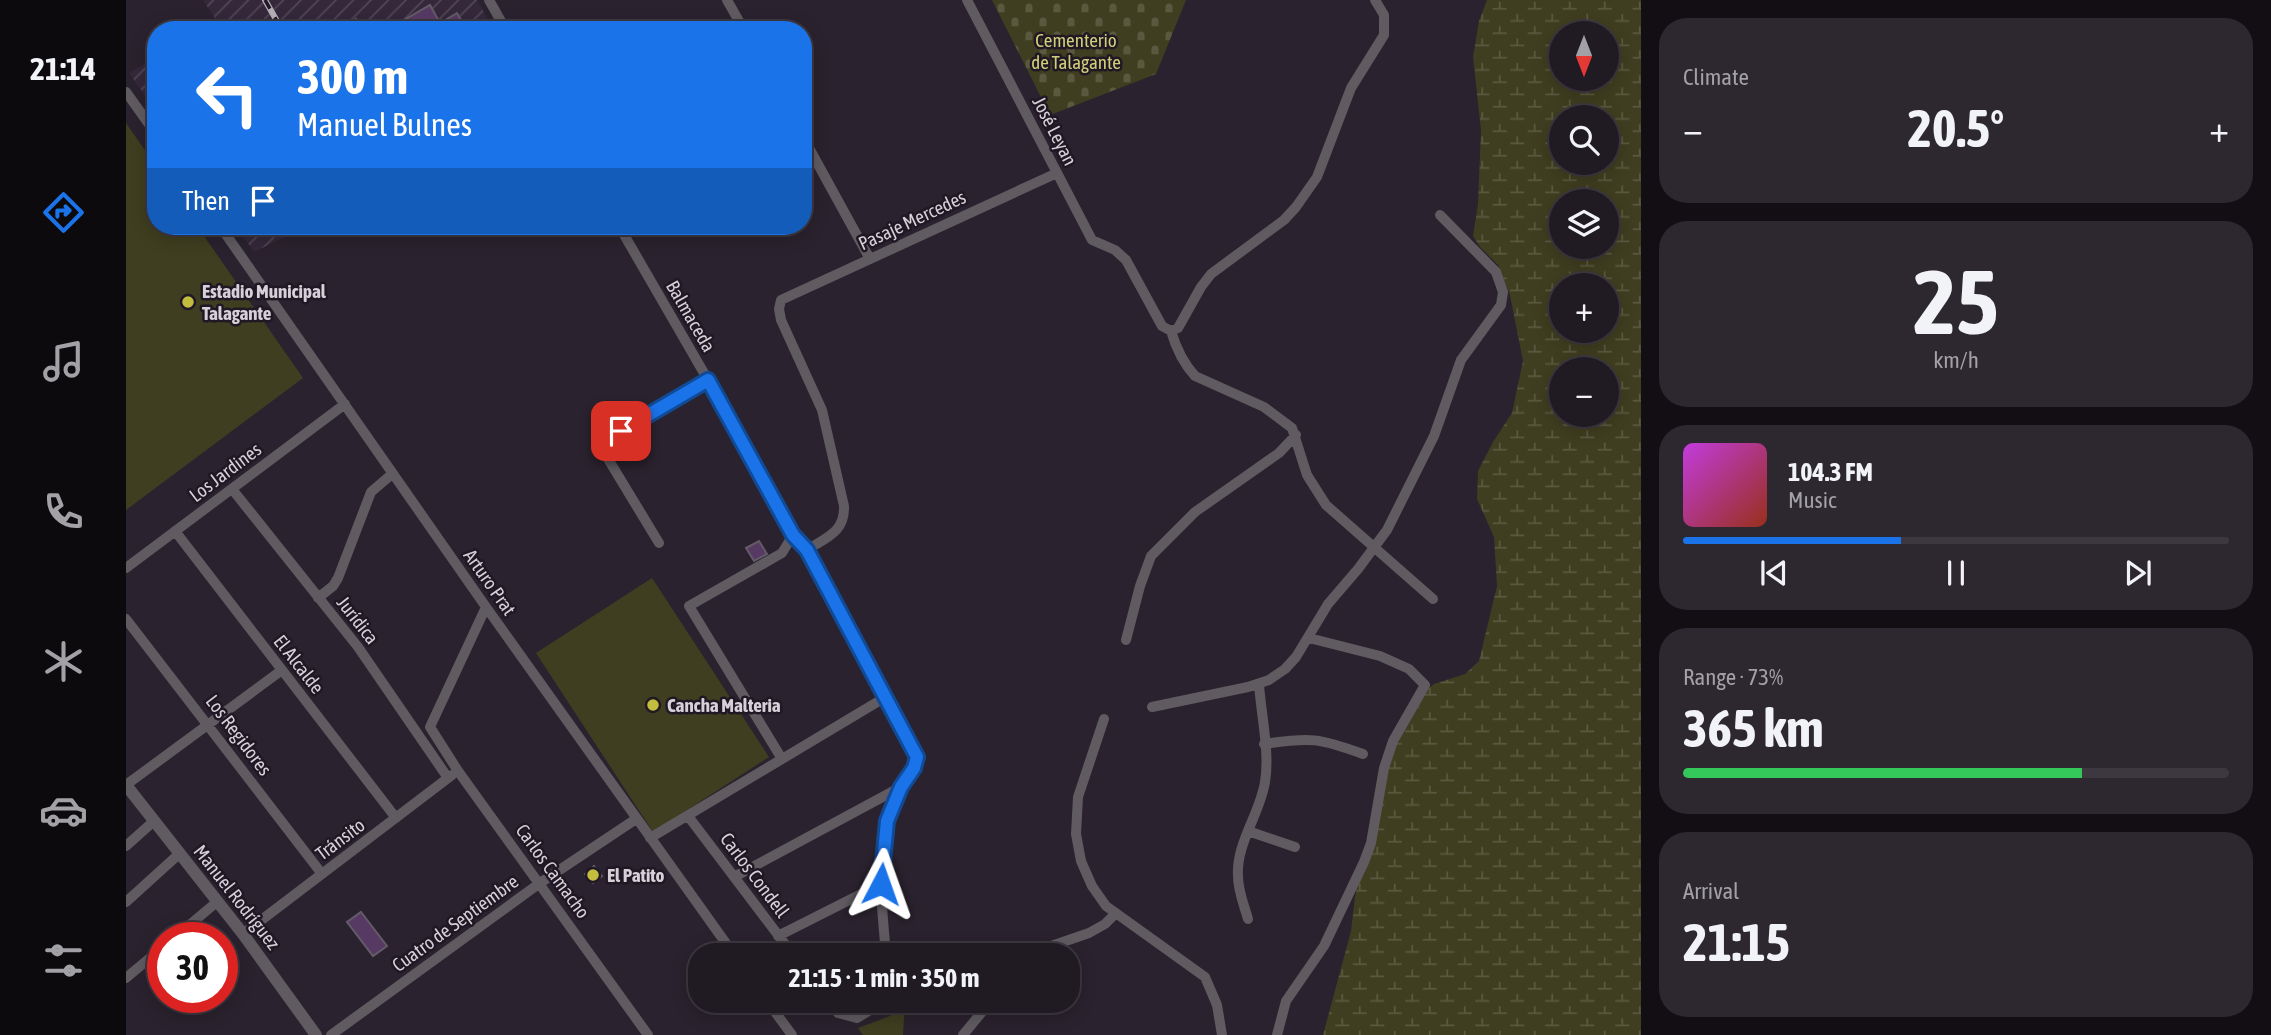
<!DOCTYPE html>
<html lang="en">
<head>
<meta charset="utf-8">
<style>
  :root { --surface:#201a22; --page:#2d272f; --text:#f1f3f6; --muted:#a2a1a5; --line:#3d3840; --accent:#1a73e8 }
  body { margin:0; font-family:"Asap Condensed",sans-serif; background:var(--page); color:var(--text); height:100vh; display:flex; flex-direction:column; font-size:26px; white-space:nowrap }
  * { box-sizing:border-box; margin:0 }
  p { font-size:23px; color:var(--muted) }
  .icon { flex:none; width:38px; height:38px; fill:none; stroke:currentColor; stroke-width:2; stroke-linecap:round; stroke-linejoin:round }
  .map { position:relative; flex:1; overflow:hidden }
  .details { display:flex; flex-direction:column; gap:18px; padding:18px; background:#120e13; width:630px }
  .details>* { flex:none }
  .top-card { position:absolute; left:21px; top:21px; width:665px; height:214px; border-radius:28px; box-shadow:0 4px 18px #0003,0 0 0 2px var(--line); background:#1a73e8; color:#fff; overflow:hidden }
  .needle { width:46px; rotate:180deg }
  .tools { position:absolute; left:1423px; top:21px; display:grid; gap:14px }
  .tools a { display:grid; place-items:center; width:70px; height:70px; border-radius:50%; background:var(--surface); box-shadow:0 4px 18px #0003,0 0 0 2px var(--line); font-size:35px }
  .speed { position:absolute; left:21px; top:922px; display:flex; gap:14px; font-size:35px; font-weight:700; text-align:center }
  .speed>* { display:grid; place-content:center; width:91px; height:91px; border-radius:50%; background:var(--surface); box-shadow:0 4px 18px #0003,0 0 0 2px var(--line); line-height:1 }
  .speed .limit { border:10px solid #d22; background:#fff; color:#111 }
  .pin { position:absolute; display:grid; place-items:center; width:60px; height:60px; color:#fff; margin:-30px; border-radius:14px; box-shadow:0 4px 10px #0006 }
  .me { position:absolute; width:77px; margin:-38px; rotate:4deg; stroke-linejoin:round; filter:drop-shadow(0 0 5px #0008) }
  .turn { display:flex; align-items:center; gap:24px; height:147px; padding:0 35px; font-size:32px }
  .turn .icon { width:91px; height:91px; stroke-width:2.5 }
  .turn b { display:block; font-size:49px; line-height:60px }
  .then { display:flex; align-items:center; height:66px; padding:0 35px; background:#0003; gap:14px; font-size:26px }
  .big { font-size:52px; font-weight:700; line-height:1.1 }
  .details .card { flex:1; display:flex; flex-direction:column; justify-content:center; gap:10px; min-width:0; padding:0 24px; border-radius:28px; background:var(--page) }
  .details .dial { align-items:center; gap:0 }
  .dial b { font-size:91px; line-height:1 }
  .song { display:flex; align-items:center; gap:21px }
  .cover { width:84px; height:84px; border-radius:10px; background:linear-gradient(135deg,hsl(290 70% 55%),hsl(10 70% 35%)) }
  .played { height:7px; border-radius:4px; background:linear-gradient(90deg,var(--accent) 40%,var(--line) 40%) }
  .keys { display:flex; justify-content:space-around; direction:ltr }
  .heat { display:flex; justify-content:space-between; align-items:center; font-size:38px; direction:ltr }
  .charge { height:10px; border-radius:5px; background:linear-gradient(90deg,#34c759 73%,var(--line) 0) }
  .trip { position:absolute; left:562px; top:943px; width:392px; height:70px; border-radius:28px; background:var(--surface); box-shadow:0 4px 18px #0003,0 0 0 2px var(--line); font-weight:700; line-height:70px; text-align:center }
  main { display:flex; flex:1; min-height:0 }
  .tabs { display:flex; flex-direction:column; width:126px; justify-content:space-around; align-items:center; background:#0d0a0e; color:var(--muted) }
  .tabs .icon { width:49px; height:49px }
  .tabs .current { color:var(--accent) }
  .tabs b { font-size:32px; color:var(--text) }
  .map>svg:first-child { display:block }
  .industrial { fill:url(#industrial-furrows) }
  .green { fill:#3f3e20 }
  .wetland { fill:url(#wetland-marsh); fill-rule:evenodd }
  .cemetery { fill:url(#cemetery-stones) }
  .building { fill:#573a64; stroke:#645b69; stroke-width:2 }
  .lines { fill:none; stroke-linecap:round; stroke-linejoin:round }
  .minor { stroke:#5f5b61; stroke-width:10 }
  .tertiary { stroke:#5f5b61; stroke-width:12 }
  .rail-casing { stroke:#b5afb8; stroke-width:6 }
  .rail { stroke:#201824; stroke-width:3.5; stroke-dasharray:10; stroke-linecap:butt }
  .route-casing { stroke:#114b97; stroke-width:18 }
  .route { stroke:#1a73e8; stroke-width:12 }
  .poi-dot { fill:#c2bd3f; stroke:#201824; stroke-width:2.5 }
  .labels { text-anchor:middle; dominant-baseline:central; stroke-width:5; stroke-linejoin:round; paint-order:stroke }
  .park-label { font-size:19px; fill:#d1ce7a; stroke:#201824 }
  .street-label { font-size:19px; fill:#d6d1d9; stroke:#201824 }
  .poi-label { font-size:19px; font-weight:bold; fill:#d6d1d9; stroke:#201824; text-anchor:start }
</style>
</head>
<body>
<main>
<nav class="tabs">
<b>21:14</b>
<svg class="icon current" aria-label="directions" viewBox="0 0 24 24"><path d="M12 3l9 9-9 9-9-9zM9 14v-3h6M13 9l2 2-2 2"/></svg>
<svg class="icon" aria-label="music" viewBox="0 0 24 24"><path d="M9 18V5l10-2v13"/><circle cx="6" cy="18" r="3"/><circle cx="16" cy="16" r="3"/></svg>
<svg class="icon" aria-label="phone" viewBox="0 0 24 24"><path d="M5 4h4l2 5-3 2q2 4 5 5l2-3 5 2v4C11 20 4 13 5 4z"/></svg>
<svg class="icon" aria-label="climate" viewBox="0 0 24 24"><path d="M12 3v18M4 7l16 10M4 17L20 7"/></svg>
<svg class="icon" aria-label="car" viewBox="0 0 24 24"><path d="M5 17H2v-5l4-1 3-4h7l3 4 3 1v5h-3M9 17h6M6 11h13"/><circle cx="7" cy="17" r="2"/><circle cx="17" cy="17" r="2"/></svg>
<svg class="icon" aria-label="filters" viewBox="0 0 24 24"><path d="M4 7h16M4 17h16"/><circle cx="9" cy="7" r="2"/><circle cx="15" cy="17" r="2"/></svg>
</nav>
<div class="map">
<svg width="1515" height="1035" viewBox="0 0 1515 1035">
  <defs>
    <pattern id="industrial-furrows" width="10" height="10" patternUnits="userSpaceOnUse" patternTransform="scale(1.75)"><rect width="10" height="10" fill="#34283a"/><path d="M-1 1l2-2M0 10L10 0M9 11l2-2" fill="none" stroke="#514656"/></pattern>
    <pattern id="wetland-marsh" width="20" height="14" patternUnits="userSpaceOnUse" patternTransform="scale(1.75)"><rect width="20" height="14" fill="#3f3e20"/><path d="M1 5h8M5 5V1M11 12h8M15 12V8" fill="none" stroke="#5a5940"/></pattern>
    <pattern id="cemetery-stones" width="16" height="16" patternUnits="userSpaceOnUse" patternTransform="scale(1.75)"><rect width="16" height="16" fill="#3f3e20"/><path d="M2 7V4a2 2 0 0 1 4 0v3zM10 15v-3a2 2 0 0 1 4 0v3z" fill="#5a5940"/></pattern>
  </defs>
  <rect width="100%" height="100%" fill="#2a222e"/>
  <!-- industrial -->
  <path class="industrial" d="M 77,0 L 351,0 L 368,30 L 75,30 L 90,20 Z
    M 30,57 L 30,111 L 3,73 Z
    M 110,226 L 181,226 L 128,252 Z"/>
  <!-- green -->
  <path class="green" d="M 0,123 L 30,166 L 30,226 L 71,226 L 177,378 L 0,510 Z
    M 526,578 L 643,757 L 527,832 L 410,653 Z
    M 779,1001 L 777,1035 L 737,1035 L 732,1028 L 764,1016 Z"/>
  <!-- wetland -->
  <path class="wetland" d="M 1361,0 L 1515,0 L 1515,1035 L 1197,1035 L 1225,931 L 1229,897 L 1259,759 L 1289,699 L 1308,684 L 1339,674 L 1353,661 L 1371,586 L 1368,537 L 1351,499 L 1352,471 L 1367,442 L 1386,413 L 1397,361 L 1384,295 L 1372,265 L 1354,247 L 1347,236 L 1352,204 L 1355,130 L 1347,57 L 1353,21 ZM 1435,33 L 1480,33 L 1480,79 L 1435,79 ZM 1435,117 L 1480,117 L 1480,163 L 1435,163 ZM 1435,201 L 1480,201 L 1480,247 L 1435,247 ZM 1435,285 L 1480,285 L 1480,331 L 1435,331 ZM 1435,369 L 1480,369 L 1480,415 L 1435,415 Z"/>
  <!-- cemetery -->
  <path class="cemetery" d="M 866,0 L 1060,0 L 1030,74 L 924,115 Z"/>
  <!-- building -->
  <path class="building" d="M 304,5 L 314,23 L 331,13 L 341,30 L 261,30 Z
    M 230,19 L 236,30 L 212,30 Z
    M 633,541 L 641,554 L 628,561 L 620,548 Z
    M 468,866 L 476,876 L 467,883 L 459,874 Z
    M 235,912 L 261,946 L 247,956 L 221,922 Z"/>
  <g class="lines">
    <!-- minor -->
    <path class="minor" d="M 363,0 L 380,30
      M 601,0 L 618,30
      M 841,0 L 966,240 L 989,250 L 1000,260 L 1036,326 L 1045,331 L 1052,328 L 1075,287 L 1085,274 L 1158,220 L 1170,207 L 1191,177 L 1225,88 L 1258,35 L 1258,15 L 1249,0
      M 0,92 L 30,134
      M 677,137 L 744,259
      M 94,226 L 360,607 L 609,956
      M 493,226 L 582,380 L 667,535 L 681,550 L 791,757 C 786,779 768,797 761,820 C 749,861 757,913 760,956
      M 1045,331 C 1050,348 1057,363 1069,376 L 1138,407 L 1166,428 L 1181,475 L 1200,505 L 1307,599
      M 106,489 L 232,647 L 322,778
      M 49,531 L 270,818
      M 533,543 L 473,444 L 582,380
      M 681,550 C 701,537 719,532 718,506 L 696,410 L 655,320 L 653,309 L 655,300 L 931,173
      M 0,568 L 219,404
      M 192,598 L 207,586 L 212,578 L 245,492 L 266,474
      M 360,607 L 304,727 L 332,771 L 522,1035
      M 0,619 L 196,874
      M 1000,640 L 1014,586 L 1025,556 L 1069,512 L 1153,453 L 1170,435
      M 1026,707 L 1122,687 L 1143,680 L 1159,669 L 1170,657 L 1202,604 L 1232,569 L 1261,530 L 1308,436 L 1335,360 L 1375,305 L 1377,292 L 1370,272 L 1314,215
      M 978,719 L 952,797 L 950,834 L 955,861 L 966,886 L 980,906 L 1079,977 L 1091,1005 L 1096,1035
      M 1138,744 C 1185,737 1193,738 1237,754
      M 656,759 L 563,606 L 656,553 L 667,535
      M 0,785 L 156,670
      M 562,816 L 668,956
      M 1122,831 L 1169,847
      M 524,838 L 758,698
      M 0,846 L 28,821
      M 608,877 L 775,787
      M 0,902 L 53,854
      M 1122,919 C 1118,905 1112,891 1112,876 C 1110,843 1134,814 1139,782 C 1144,753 1135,714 1133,684
      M 117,934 L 326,775
      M 652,936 L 755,884
      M 48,938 L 92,901
      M 896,956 L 963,933 L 979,924 L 990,913
      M 0,978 L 37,947
      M 641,1001 L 666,1035
      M 703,1001 L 712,1013 L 731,1018 L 759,1001
      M 205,1035 L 414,883 L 510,819
      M 837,1035 L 865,1001
      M 1151,1035 L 1160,1001 L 1198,946 L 1238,862 L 1245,843 L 1258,768 L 1267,741 L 1299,685 L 1283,669 L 1254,656 L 1183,638"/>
    <!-- tertiary -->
    <path class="tertiary" d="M 0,785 L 117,934 L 190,1035"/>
    <defs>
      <path id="rail" d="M 139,0 L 156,30"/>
    </defs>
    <!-- rail casing -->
    <use href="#rail" class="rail-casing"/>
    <!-- rail -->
    <use href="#rail" class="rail"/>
  </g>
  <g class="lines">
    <defs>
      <path id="route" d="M 495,431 L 582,380 L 667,535 L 681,550 L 791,757 L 788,768 L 775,787 L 761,821 L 755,884"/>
    </defs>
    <!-- route casing -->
    <use href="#route" class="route-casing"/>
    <!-- route -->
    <use href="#route" class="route"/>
  </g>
  <!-- markers -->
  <g class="poi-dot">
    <circle cx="62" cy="302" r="7"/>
    <circle cx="527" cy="705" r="7"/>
    <circle cx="467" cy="875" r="7"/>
  </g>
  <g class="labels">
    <!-- park labels -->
    <g class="park-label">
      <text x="950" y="40">Cementerio<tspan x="950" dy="22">de Talagante</tspan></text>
    </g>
    <!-- street labels -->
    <g class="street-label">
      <text transform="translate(929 131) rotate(63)">José Leyan</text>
      <text transform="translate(786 220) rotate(-25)">Pasaje Mercedes</text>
      <text transform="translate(565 316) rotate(60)">Balmaceda</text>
      <text transform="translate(99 472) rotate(-37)">Los Jardines</text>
      <text transform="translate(364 582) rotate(55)">Arturo Prat</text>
      <text transform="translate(232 620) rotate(52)">Jurídica</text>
      <text transform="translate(173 664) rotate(52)">El Alcalde</text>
      <text transform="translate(113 735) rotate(53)">Los Regidores</text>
      <text transform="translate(214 839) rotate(-37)">Tránsito</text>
      <text transform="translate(427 871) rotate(54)">Carlos Camacho</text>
      <text transform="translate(629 875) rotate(53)">Carlos Condell</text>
      <text transform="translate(111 897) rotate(52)">Manuel Rodríguez</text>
      <text transform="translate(329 923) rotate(-36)">Cuatro de Septiembre</text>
    </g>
    <!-- poi labels -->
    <g class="poi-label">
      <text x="76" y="291">Estadio Municipal<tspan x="76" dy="22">Talagante</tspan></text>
      <text x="541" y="705">Cancha Malteria</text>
      <text x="481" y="875">El Patito</text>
    </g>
  </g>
</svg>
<div class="tools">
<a><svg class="needle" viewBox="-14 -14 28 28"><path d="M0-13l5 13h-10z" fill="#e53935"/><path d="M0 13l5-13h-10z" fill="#a2a1a5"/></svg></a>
<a><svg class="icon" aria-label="search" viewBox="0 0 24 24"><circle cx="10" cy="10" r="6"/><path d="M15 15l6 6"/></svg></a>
<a><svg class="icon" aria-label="layers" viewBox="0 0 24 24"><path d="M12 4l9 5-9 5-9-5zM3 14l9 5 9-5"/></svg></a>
<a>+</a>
<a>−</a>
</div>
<div class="speed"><div class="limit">30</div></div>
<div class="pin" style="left:495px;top:431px;background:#d93025"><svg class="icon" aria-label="arrive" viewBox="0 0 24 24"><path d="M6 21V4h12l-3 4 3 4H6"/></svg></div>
<svg class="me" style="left:755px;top:884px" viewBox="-20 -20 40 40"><path d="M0-17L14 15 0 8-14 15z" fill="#1a73e8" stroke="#fff" stroke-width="4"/></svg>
<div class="trip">21:15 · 1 min · 350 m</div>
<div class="top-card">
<div class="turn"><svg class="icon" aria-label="left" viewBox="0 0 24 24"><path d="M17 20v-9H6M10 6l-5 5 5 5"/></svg><div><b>300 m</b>Manuel Bulnes</div></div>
<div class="then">Then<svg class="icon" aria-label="arrive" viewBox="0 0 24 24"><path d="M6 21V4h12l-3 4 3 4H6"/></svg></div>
</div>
</div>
<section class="details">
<div class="card"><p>Climate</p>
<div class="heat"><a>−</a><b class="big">20.5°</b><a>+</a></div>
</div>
<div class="card dial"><b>25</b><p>km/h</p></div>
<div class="card">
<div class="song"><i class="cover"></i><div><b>104.3 FM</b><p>Music</p></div></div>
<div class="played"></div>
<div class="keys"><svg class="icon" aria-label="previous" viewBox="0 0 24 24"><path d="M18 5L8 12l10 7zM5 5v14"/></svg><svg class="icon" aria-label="pause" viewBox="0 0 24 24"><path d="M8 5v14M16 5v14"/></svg><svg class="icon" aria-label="next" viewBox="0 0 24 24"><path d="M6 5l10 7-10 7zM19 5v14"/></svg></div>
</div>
<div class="card"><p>Range · 73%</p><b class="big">365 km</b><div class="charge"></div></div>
<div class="card"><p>Arrival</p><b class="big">21:15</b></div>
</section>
</main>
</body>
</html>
